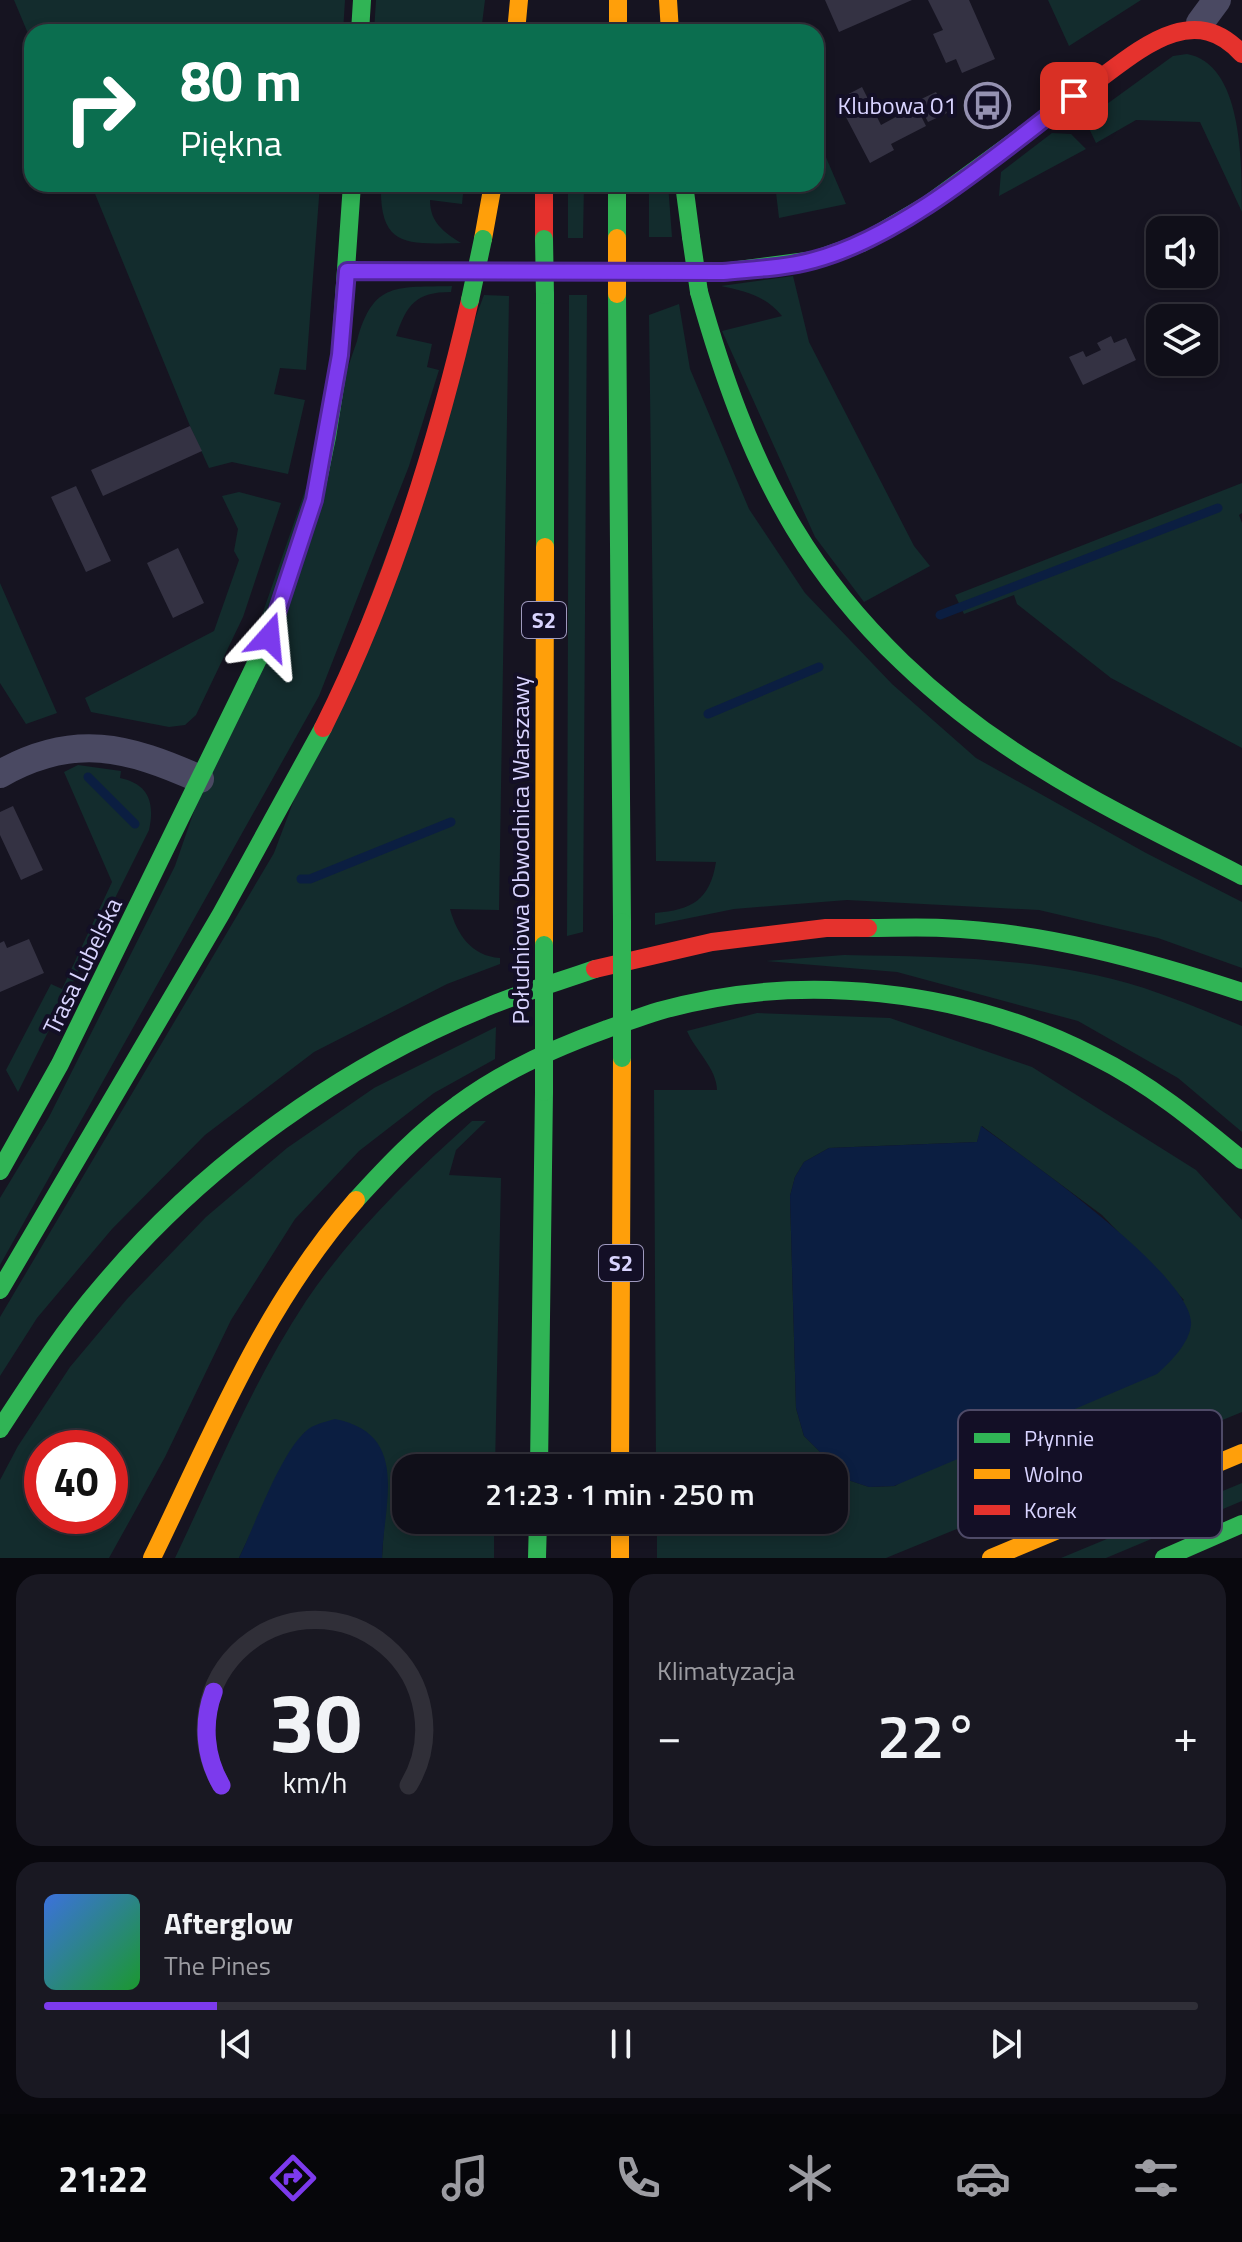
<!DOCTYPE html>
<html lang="pl">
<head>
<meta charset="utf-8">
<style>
  :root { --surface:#100f19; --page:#191822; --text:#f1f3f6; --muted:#9c9ca2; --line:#302f38; --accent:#7c3aed }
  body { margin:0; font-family:"Titillium Web",sans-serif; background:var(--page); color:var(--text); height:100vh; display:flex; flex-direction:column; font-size:30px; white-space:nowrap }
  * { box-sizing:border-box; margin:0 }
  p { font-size:26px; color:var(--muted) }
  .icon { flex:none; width:44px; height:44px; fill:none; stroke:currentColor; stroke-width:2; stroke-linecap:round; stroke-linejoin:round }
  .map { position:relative; height:1558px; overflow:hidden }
  .drawer { display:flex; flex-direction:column; gap:16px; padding:16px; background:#09080e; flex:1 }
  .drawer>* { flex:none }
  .hud { position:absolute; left:24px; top:24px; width:800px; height:168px; border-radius:24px; box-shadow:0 4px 12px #0003,0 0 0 2px var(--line); background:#0b6e4f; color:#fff; overflow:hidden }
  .controls { position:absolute; left:1146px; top:216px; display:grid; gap:16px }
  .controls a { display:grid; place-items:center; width:72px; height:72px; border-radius:16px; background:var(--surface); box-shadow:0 4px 12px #0003,0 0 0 2px var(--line); font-size:40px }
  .speed { position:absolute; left:24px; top:1430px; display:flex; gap:16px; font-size:40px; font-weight:700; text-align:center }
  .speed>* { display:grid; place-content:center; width:104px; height:104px; border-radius:50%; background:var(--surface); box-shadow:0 4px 12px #0003,0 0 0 2px var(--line); line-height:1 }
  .speed .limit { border:12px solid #d22; background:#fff; color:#111 }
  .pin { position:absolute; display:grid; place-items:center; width:68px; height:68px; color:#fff; margin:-34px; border-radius:16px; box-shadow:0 4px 12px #0006 }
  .me { position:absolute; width:88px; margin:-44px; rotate:18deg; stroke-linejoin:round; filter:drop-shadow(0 0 6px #0008) }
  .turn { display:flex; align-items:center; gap:28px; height:168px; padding:0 24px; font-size:36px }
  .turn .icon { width:104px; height:104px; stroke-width:2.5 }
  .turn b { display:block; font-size:56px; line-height:68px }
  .big { font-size:60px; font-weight:600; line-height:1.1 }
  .drawer .tile { flex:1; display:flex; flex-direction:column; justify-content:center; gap:12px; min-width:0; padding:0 28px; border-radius:24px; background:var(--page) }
  .drawer .dial { align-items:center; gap:0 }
  .dial svg { height:208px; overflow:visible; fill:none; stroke:var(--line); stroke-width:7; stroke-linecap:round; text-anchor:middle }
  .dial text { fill:var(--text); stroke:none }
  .song { display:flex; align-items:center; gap:24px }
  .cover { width:96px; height:96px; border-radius:12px; background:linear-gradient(135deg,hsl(220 70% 55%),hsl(130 70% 35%)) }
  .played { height:8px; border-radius:4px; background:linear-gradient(90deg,var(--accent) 15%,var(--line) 15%) }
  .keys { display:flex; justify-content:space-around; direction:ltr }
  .heat { display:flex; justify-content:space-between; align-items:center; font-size:44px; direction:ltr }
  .drawer .tiles { flex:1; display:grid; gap:16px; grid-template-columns:1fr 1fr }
  .tile:last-child { grid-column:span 2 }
  .trip { position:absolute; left:392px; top:1454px; width:456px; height:80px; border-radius:24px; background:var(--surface); box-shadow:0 4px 12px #0003,0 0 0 2px var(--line); font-weight:600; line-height:80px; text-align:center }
  .tabs { display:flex; height:128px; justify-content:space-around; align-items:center; background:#06060a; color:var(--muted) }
  .tabs .icon { width:56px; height:56px }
  .tabs .active { color:var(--accent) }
  .tabs b { font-size:36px; color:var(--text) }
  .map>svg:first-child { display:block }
  .green { fill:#132c2d; fill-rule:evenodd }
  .water { fill:#0b1e41 }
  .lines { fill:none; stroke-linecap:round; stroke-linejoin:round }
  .stream { stroke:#0b1e41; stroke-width:9 }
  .building { fill:#343243 }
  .street { stroke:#4a4962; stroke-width:28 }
  .fast { stroke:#30b455; stroke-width:18 }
  .slow { stroke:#ff9f0a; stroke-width:18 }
  .jam { stroke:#e5322d; stroke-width:18 }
  .fast-bridge { stroke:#30b455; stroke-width:18 }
  .slow-bridge { stroke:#ff9f0a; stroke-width:18 }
  .route-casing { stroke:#51269a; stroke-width:20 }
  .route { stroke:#7c3aed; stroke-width:14 }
  .labels { text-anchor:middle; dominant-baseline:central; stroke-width:8; stroke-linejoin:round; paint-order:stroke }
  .shield { fill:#130f26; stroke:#9e99be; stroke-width:2 }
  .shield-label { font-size:22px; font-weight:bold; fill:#d9d4ff }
  .poi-label { font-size:24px; fill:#d9d4ff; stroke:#130f26; text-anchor:end }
  .street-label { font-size:24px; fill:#d9d4ff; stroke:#130f26 }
  .key { fill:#130f26; stroke:#4e4a67; stroke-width:2 }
  .key-label { font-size:22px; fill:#d9d4ff }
</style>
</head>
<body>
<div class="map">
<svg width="1242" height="1558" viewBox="0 0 1242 1558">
  <rect width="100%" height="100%" fill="#161421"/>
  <!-- green -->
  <path class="green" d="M 14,0 L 345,0 L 343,32 L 32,32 L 32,43 Z
    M 376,0 L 485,0 L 481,32 L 374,32 Z
    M 1048,0 L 1141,0 L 1069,46 Z
    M 1187,54 C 1242,64 1242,159 1242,212 L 1200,122 L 1136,120 L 1096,143 L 1085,120 L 1173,56 Z
    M 1052,133 L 1071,134 L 1086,149 L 999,196 L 1001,172 Z
    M 816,134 L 846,204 L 779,218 L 775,184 L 816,184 Z
    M 91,184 L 320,184 L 306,370 L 280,368 L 274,394 L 305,400 L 288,474 L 232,462 L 209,468 L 190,426 Z
    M 381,184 L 464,184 L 462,204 L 430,200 C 430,223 444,232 461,243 C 408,244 379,249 381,184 Z
    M 568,184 L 584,184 L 583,238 L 568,238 Z
    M 649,184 L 668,184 L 672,237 L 649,237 Z
    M 793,276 L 809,342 L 914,546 L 930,566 L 864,602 L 815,537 L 722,331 L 782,316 C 766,296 745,291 721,286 Z
    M 452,286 L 451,292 C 415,292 407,305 396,336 L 432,344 L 427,367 L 439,370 L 409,466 L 319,696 L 0,1265 L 0,1198 L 49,1117 L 175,866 L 357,341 C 373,280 398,288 452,286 Z
    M 484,295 L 509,296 L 499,910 L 450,909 C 457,934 471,956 500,958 L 500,964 L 447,984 L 314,1052 L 205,1135 L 112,1229 L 37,1318 L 0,1376 L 0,1317 L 274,853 Z
    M 569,295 L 587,295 L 583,932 L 567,936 Z
    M 679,304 L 690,369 L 749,509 L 805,593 L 892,684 L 976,758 L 1146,853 L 1242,902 L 1242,968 L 1158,938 L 1039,910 L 847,900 L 734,909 L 655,925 L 655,913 C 692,910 710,900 716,862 L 656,861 L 649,315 Z
    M 1242,483 L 1242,513 L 1239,515 L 1242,523 L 1242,748 L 1111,678 L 1017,604 L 1014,595 L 964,614 L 955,595 Z
    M 239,492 L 281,503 L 243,617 L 196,715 L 185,725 L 169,727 L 91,712 L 85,698 L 214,631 L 239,560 L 234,551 L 238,529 L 222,496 Z
    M 0,583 L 57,713 L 26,724 L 0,683 Z
    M 78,765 L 121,771 L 120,778 C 149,784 155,803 149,830 L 18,1092 L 6,1070 L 51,984 L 62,989 L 112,882 L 64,772 Z
    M 844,955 C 945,957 1047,957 1144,988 C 1177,999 1210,1013 1242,1026 L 1242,1132 L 1178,1078 L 1078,1021 L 897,972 L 766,961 Z
    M 757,1013 L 890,1018 L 1032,1067 L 1196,1170 L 1242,1220 L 1242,1412 L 886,1558 L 657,1558 L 657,1520 L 834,1520 L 834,1468 L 656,1468 L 654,1090 L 717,1090 C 717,1069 695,1050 687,1031 ZM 982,1126 L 1102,1215 L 1184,1300 L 895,1486 L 869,1487 L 848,1480 L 804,1436 L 796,1408 L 790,1196 L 795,1177 L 804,1162 L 829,1148 L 977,1142 Z
    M 496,1027 L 495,1059 L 434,1093 L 359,1151 L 295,1219 L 231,1320 L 165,1457 L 109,1558 L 0,1558 L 0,1480 L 18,1446 L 70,1367 L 127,1299 L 206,1217 L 287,1148 L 374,1088 ZM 42,1448 L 110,1448 L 110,1516 L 42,1516 Z
    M 472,1121 L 486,1121 L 456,1150 L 449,1175 L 501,1178 L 495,1468 L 406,1468 L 406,1520 L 494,1520 L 494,1558 L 382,1558 L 384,1525 L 305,1432 L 286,1458 L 239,1558 L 175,1558 C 216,1472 253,1381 306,1301 C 352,1233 411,1176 472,1121 Z
    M 1242,1483 L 1242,1501 L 1106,1558 L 1061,1558 Z"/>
  <!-- water -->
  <path class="water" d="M 981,1126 C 1021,1155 1195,1276 1191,1325 C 1189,1344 1170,1362 1157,1374 L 894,1486 L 869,1487 L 848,1480 L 804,1436 L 796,1408 L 790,1196 L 795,1177 L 804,1162 L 829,1148 L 977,1142 Z
    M 335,1419 C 410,1434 384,1501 382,1558 L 239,1558 C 255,1525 280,1454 306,1431 C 314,1424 325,1422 335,1419 Z"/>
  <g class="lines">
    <!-- stream -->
    <path class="stream" d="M 940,615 L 1218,508
      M 708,714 L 819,667
      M 88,777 L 135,824
      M 301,879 L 310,879 L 451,822"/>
  </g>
  <!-- building -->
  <path class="building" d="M 825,0 L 912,0 L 839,32 Z
    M 928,0 L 969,0 L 995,59 L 962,73 L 956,59 L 946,63 L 933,34 L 943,30 Z
    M 862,87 L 881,125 L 916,106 L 926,126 L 891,144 L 894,150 L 870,163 L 837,100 Z
    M 936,92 L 947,113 L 928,122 L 917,101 Z
    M 1111,336 L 1114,343 L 1126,338 L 1136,360 L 1083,385 L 1069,357 L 1083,351 L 1086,357 L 1101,350 L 1097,343 Z
    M 190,426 L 202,451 L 103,496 L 91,470 Z
    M 76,486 L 111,561 L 86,572 L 51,497 Z
    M 178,548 L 204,603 L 173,618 L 147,563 Z
    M 13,806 L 43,870 L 21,880 L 0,835 L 0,812 Z
    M 29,939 L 44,973 L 0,992 L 0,943 L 4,941 L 7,948 Z"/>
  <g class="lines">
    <!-- street -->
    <path class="street" d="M 1200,23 L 1217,0
      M 0,774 C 74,732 128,747 200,779"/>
    <!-- fast -->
    <path class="fast" d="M 360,32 L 362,0
      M 617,184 L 617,238
      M 684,184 L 691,237
      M 347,271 L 723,272 L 814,260 L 862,243 L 927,205 L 1094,83
      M 699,292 C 722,374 750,455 794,528 C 853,626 942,708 1039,767 C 1104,808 1174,841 1242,876
      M 617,294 L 622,922
      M 545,547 L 545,295
      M 868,928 C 892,928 917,927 942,928 C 1044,932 1145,960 1242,992
      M 0,1171 L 60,1064 L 269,637 L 314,500 L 327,437 L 340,355 L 352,184
      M 356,1200 C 387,1166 419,1132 457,1105 C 502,1071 554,1048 607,1029 C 625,1023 642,1016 659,1011 C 800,971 964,989 1094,1056 C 1149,1083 1195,1121 1242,1160
      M 0,1290 L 221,914 L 323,728
      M 0,1429 C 32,1380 64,1330 102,1286 C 205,1163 344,1064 492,1005 C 526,991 561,981 595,969
      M 539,1468 L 544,1092
      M 537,1558 L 538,1520
      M 1164,1558 L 1242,1524"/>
    <!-- slow -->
    <path class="slow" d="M 618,0 L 618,32
      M 668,0 L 670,32
      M 516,32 L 519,0
      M 483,239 L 493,184
      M 544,945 L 545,547
      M 620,1468 L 622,1058
      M 620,1520 L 620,1558
      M 152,1558 C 213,1433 263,1306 356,1200
      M 991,1558 L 1242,1453"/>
    <!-- jam -->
    <path class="jam" d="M 1094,83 C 1140,49 1194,0 1242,54
      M 544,184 L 544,239
      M 323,728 C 391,592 436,448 470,300
      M 595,969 L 712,942 L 826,928 L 868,928"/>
    <!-- fast-bridge -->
    <path class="fast-bridge" d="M 691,237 L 699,292
      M 544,239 L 545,295
      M 470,300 L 483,239
      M 622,922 L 622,1058
      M 544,945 L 544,1092"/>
    <!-- slow-bridge -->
    <path class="slow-bridge" d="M 617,238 L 617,294"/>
  </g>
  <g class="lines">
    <defs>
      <path id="route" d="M 269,637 L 314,500 L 340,355 L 347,271 L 723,272 C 754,269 785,268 814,260 C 904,236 1000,152 1074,96"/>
    </defs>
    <!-- route casing -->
    <use href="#route" class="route-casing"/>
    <!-- route -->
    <use href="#route" class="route"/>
  </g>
  <!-- icons -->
  <defs>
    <symbol id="bus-ring" viewBox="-11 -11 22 22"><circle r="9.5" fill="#130f26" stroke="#9591b1" stroke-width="1.5"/><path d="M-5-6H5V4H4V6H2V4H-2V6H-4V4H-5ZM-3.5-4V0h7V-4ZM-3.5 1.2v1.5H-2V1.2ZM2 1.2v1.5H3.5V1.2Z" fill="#9591b1"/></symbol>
  </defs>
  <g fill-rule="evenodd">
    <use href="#bus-ring" x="962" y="80" width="51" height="51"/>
  </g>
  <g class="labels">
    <!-- shield labels -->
    <g class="shield">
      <rect x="522" y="602" width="44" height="36" rx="6"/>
      <rect x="599" y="1245" width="44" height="36" rx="6"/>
    </g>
    <g class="shield-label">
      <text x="544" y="620">S2</text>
      <text x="621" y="1263">S2</text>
    </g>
    <!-- poi labels -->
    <g class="poi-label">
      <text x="957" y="105">Klubowa 01</text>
    </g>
    <!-- street labels -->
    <g class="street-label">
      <text transform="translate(520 850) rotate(-90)">Południowa Obwodnica Warszawy</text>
      <text transform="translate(82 966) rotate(-64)">Trasa Lubelska</text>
    </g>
  </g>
  <!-- legend -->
  <rect x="958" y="1410" width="264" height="128" rx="12" class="key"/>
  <rect x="974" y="1433" width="36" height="10" fill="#30b455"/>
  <rect x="974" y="1469" width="36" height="10" fill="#ff9f0a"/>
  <rect x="974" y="1505" width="36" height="10" fill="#e5322d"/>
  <g class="key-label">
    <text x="1024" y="1446">Płynnie</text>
    <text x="1024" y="1482">Wolno</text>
    <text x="1024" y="1518">Korek</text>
  </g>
</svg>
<div class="controls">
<a><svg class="icon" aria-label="sound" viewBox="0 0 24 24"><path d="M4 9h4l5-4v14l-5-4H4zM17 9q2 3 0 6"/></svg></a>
<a><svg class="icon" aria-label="layers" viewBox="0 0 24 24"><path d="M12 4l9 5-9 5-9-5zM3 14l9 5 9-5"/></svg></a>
</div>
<div class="speed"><div class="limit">40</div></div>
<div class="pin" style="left:1074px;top:96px;background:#d93025"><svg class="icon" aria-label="arrive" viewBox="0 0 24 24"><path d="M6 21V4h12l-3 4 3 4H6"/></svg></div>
<svg class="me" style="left:269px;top:637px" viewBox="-20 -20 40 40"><path d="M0-17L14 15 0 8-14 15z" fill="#7c3aed" stroke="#fff" stroke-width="4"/></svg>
<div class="trip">21:23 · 1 min · 250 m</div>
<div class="hud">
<div class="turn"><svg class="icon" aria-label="right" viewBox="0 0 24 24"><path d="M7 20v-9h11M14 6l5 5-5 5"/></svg><div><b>80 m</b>Piękna</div></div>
</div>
</div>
<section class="drawer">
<div class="tiles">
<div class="tile dial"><svg viewBox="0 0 100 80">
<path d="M14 69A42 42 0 1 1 86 69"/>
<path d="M14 69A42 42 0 0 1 11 33" stroke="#7c3aed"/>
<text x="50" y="56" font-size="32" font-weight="700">30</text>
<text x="50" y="72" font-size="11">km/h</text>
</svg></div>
<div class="tile"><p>Klimatyzacja</p>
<div class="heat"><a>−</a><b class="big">22°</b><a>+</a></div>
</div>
<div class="tile">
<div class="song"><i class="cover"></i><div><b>Afterglow</b><p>The Pines</p></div></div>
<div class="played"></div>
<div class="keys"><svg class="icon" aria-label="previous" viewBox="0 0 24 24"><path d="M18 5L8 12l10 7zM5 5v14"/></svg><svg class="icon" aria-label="pause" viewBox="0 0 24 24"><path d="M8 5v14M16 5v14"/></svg><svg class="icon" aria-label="next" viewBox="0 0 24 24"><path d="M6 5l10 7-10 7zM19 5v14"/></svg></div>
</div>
</div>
</section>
<nav class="tabs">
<b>21:22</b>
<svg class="icon active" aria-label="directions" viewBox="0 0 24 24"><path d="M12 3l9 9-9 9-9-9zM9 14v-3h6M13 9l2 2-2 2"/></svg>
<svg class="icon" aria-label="music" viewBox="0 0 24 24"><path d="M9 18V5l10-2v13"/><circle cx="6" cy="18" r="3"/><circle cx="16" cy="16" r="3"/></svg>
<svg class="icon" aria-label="phone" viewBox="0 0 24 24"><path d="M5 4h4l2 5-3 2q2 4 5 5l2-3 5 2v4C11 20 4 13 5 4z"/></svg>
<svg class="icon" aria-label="climate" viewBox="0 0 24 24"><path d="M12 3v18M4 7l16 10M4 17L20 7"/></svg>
<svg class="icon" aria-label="car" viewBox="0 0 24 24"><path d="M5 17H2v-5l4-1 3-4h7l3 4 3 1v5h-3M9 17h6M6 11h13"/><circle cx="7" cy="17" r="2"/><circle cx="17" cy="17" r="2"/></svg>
<svg class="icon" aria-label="filters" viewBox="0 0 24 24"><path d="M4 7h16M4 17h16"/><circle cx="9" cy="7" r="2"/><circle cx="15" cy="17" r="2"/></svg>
</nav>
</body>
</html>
